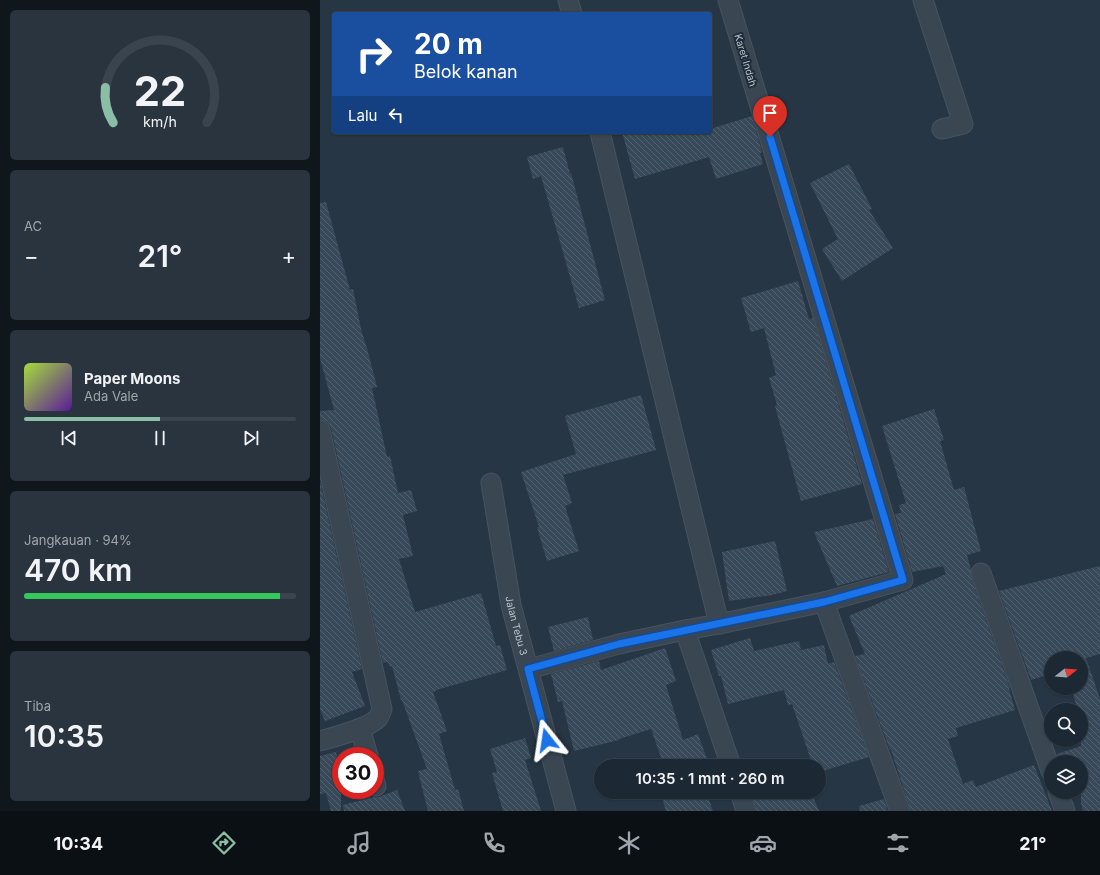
<!DOCTYPE html>
<html lang="id">
<head>
<meta charset="utf-8">
<style>
  :root { --surface:#1c2833; --page:#29343f; --text:#f1f3f6; --muted:#a0a6ac; --line:#3a444e; --accent:#8abfa5 }
  body { margin:0; font-family:Inter,sans-serif; background:var(--page); color:var(--text); height:100vh; display:flex; flex-direction:column; font-size:15px; white-space:nowrap }
  * { box-sizing:border-box; margin:0 }
  p { font-size:13px; color:var(--muted) }
  .icon { flex:none; width:22px; height:22px; fill:none; stroke:currentColor; stroke-width:2; stroke-linecap:round; stroke-linejoin:round }
  .map { position:relative; flex:1; overflow:hidden }
  .details { display:flex; flex-direction:column; gap:10px; padding:10px; background:#0f161c; width:320px }
  .details>* { flex:none }
  .guide { position:absolute; left:12px; top:12px; width:380px; height:122px; border-radius:4px; box-shadow:0 1px 3px #0004,0 0 0 1px var(--line); background:#1a4fa0; color:#fff; overflow:hidden }
  .needle { width:26px; rotate:73deg }
  .tools { position:absolute; left:724px; top:651px; display:grid; gap:8px }
  .tools a { display:grid; place-items:center; width:44px; height:44px; border-radius:50%; background:var(--surface); box-shadow:0 1px 3px #0004,0 0 0 1px var(--line); font-size:20px }
  .speed { position:absolute; left:12px; top:747px; display:flex; gap:8px; font-size:20px; font-weight:700; text-align:center }
  .speed>* { display:grid; place-content:center; width:52px; height:52px; border-radius:50%; background:var(--surface); box-shadow:0 1px 3px #0004,0 0 0 1px var(--line); line-height:1 }
  .speed .limit { border:6px solid #d22; background:#fff; color:#111 }
  .pin { position:absolute; display:grid; place-items:center; width:34px; height:34px; color:#fff; margin:-41px -17px; border-radius:50% 50% 50% 0; rotate:-45deg; box-shadow:0 0 4px #0007 }
  .pin .icon { rotate:45deg }
  .me { position:absolute; width:44px; margin:-22px; rotate:345deg; stroke-linejoin:round; filter:drop-shadow(0 0 3px #0008) }
  .turn { display:flex; align-items:center; gap:14px; height:84px; padding:0 16px; font-size:18px }
  .turn .icon { width:52px; height:52px; stroke-width:2.5 }
  .turn b { display:block; font-size:28px; line-height:34px }
  .then { display:flex; align-items:center; height:38px; padding:0 16px; background:#0003; gap:8px; font-size:15px }
  .big { font-size:30px; font-weight:600; line-height:1.1 }
  .details .widget { flex:1; display:flex; flex-direction:column; justify-content:center; gap:6px; min-width:0; padding:0 14px; border-radius:6px; background:var(--page) }
  .details .dial { align-items:center; gap:0 }
  .dial svg { height:104px; overflow:visible; fill:none; stroke:var(--line); stroke-width:7; stroke-linecap:round; text-anchor:middle }
  .dial text { fill:var(--text); stroke:none }
  .song { display:flex; align-items:center; gap:12px }
  .cover { width:48px; height:48px; border-radius:6px; background:linear-gradient(135deg,hsl(80 70% 55%),hsl(270 70% 35%)) }
  .played { height:4px; border-radius:2px; background:linear-gradient(90deg,var(--accent) 50%,var(--line) 50%) }
  .keys { display:flex; justify-content:space-around; direction:ltr }
  .heat { display:flex; justify-content:space-between; align-items:center; font-size:22px; direction:ltr }
  .charge { height:6px; border-radius:3px; background:linear-gradient(90deg,#34c759 94%,var(--line) 0) }
  .trip { position:absolute; left:274px; top:759px; width:232px; height:40px; border-radius:20px; background:var(--surface); box-shadow:0 1px 3px #0004,0 0 0 1px var(--line); font-weight:600; line-height:40px; text-align:center }
  .tab-bar { display:flex; height:64px; justify-content:space-around; align-items:center; background:#0b1014; color:var(--muted) }
  .tab-bar .icon { width:28px; height:28px }
  .tab-bar .selected { color:var(--accent) }
  .tab-bar b { font-size:18px; color:var(--text) }
  main { display:flex; flex:1; min-height:0 }
  .map>svg:first-child { display:block }
  .building { fill:url(#building-back-hatch) }
  .lines { fill:none; stroke-linecap:round; stroke-linejoin:round }
  .minor-casing { stroke:#475360; stroke-width:21 }
  .minor { stroke:#3a4753; stroke-width:19 }
  .route-casing { stroke:#114b97; stroke-width:10 }
  .route { stroke:#1a73e8; stroke-width:7 }
  .labels { text-anchor:middle; dominant-baseline:central; stroke-width:4; stroke-linejoin:round; paint-order:stroke }
  .street-label { font-size:10px; fill:#b8c2cd; stroke:#1f2c39 }
</style>
</head>
<body>
<main>
<section class="details">
<div class="widget dial"><svg viewBox="0 0 100 80">
<path d="M14 69A42 42 0 1 1 86 69"/>
<path d="M14 69A42 42 0 0 1 8 42" stroke="#8abfa5"/>
<text x="50" y="56" font-size="32" font-weight="700">22</text>
<text x="50" y="72" font-size="11">km/h</text>
</svg></div>
<div class="widget"><p>AC</p>
<div class="heat"><a>−</a><b class="big">21°</b><a>+</a></div>
</div>
<div class="widget">
<div class="song"><i class="cover"></i><div><b>Paper Moons</b><p>Ada Vale</p></div></div>
<div class="played"></div>
<div class="keys"><svg class="icon" aria-label="previous" viewBox="0 0 24 24"><path d="M18 5L8 12l10 7zM5 5v14"/></svg><svg class="icon" aria-label="pause" viewBox="0 0 24 24"><path d="M8 5v14M16 5v14"/></svg><svg class="icon" aria-label="next" viewBox="0 0 24 24"><path d="M6 5l10 7-10 7zM19 5v14"/></svg></div>
</div>
<div class="widget"><p>Jangkauan · 94%</p><b class="big">470 km</b><div class="charge"></div></div>
<div class="widget"><p>Tiba</p><b class="big">10:35</b></div>
</section>
<div class="map">
<svg width="780" height="811" viewBox="0 0 780 811">
  <defs>
    <pattern id="building-back-hatch" width="6" height="6" patternUnits="userSpaceOnUse"><rect width="6" height="6" fill="#384a5a"/><path d="M-1 5l2 2M0 0l6 6M5-1l2 2" fill="none" stroke="#536270"/></pattern>
  </defs>
  <rect width="100%" height="100%" fill="#263644"/>
  <!-- building -->
  <path class="building" d="M 432,116 L 442,152 L 440,153 L 443,164 L 396,179 L 389,157 L 315,179 L 302,132 L 390,132 L 390,129 Z
    M 243,147 L 250,174 L 251,173 L 285,300 L 259,308 L 221,176 L 213,179 L 207,157 Z
    M 529,164 L 552,209 L 549,210 L 573,248 L 522,281 L 502,249 L 518,239 L 490,183 Z
    M 6,202 L 30,290 L 33,289 L 41,329 L 48,352 L 57,387 L 52,388 L 67,457 L 70,456 L 78,493 L 91,490 L 97,511 L 83,515 L 93,556 L 79,559 L 95,612 L 161,593 L 176,646 L 180,645 L 187,670 L 116,690 L 116,691 L 113,692 L 127,731 L 119,734 L 135,790 L 138,789 L 144,811 L 108,811 L 98,771 L 107,769 L 82,700 L 81,700 L 72,666 L 70,667 L 68,662 L 63,663 L 11,428 L 8,422 L 0,419 L 0,411 L 14,410 L 0,358 L 0,203 Z
    M 478,281 L 489,319 L 493,318 L 542,484 L 481,501 L 455,406 L 457,405 L 449,378 L 456,375 L 444,328 L 431,332 L 421,298 Z
    M 321,395 L 336,450 L 243,475 L 252,503 L 245,506 L 259,551 L 227,561 L 217,527 L 219,527 L 201,472 L 256,454 L 245,416 Z
    M 614,409 L 624,440 L 620,441 L 634,490 L 644,487 L 661,551 L 647,555 L 651,570 L 651,577 L 690,688 L 689,688 L 695,710 L 636,728 L 638,736 L 628,739 L 643,784 L 653,780 L 656,787 L 714,765 L 732,811 L 591,811 L 571,750 L 570,750 L 535,656 L 545,654 L 529,616 L 626,574 L 623,566 L 592,572 L 575,514 L 581,513 L 579,505 L 586,503 L 562,426 Z
    M 0,481 L 42,669 L 32,672 L 45,706 L 5,721 L 0,709 Z
    M 553,519 L 569,572 L 517,586 L 494,532 Z
    M 455,541 L 467,591 L 452,595 L 409,601 L 402,552 Z
    M 780,566 L 780,654 L 766,658 L 780,699 L 780,811 L 763,811 L 761,803 L 761,762 L 739,762 L 737,754 L 761,746 L 761,710 L 758,710 L 751,688 L 761,688 L 761,658 L 731,658 L 731,674 L 711,680 L 679,591 Z
    M 268,617 L 273,640 L 234,651 L 228,627 Z
    M 430,638 L 434,651 L 479,641 L 481,650 L 504,645 L 508,664 L 514,662 L 549,757 L 499,772 L 499,766 L 493,766 L 472,704 L 468,705 L 464,690 L 408,704 L 401,676 L 399,676 L 391,650 Z
    M 345,648 L 356,681 L 346,685 L 363,740 L 378,734 L 388,762 L 383,764 L 384,766 L 344,766 L 331,729 L 299,739 L 299,740 L 254,751 L 242,701 L 238,702 L 231,674 L 279,661 L 281,670 Z
    M 205,738 L 211,758 L 205,760 L 221,811 L 183,811 L 172,773 L 177,772 L 170,749 Z
    M 16,752 L 21,770 L 21,811 L 11,811 L 6,793 L 0,794 L 0,756 Z
    M 77,790 L 85,811 L 24,811 L 23,805 L 54,797 L 59,797 Z
    M 340,792 L 392,792 L 394,798 L 389,800 L 393,811 L 346,811 Z
    M 439,792 L 491,792 L 499,811 L 437,811 L 432,795 Z
    M 564,799 L 568,811 L 540,811 L 539,806 Z"/>
  <g class="lines">
    <defs>
      <g id="minor">
        <path d="M 248,0 L 252,14"/>
        <path d="M 603,0 L 643,124 L 622,129"/>
        <path d="M 280,132 L 399,624 L 365,630 L 411,766"/>
        <path d="M 0,430 L 62,709 C 61,712 60,715 58,718 C 49,728 14,737 0,741"/>
        <path id="s1" d="M 171,483 L 191,605 L 246,811"/>
        <path d="M 661,573 L 731,771"/>
        <path d="M 504,602 L 580,811"/>
        <path d="M 399,624 L 504,602 L 583,580 L 408,0"/>
        <path d="M 209,669 L 299,644 L 365,630"/>
        <path d="M 40,728 L 48,756"/>
        <path d="M 55,782 L 56,786"/>
        <path d="M 420,792 L 426,811"/>
        <path d="M 738,792 L 745,811"/>
      </g>
    </defs>
    <!-- minor casing -->
    <use href="#minor" class="minor-casing"/>
    <!-- minor -->
    <use href="#minor" class="minor"/>
  </g>
  <g class="lines">
    <defs>
      <path id="route" d="M 227,740 L 208,669 L 299,644 L 504,602 L 583,580 L 450,137"/>
    </defs>
    <!-- route casing -->
    <use href="#route" class="route-casing"/>
    <!-- route -->
    <use href="#route" class="route"/>
  </g>
  <g class="labels">
    <!-- street labels -->
    <g class="street-label">
      <text transform="translate(426 60) rotate(73)">Karet Indah</text>
      <text stroke="none"><textPath href="#s1" startOffset="145">Jalan Tebu 3</textPath></text>
    </g>
  </g>
</svg>
<div class="tools">
<a><svg class="needle" viewBox="-14 -14 28 28"><path d="M0-13l5 13h-10z" fill="#e53935"/><path d="M0 13l5-13h-10z" fill="#a0a6ac"/></svg></a>
<a><svg class="icon" aria-label="search" viewBox="0 0 24 24"><circle cx="10" cy="10" r="6"/><path d="M15 15l6 6"/></svg></a>
<a><svg class="icon" aria-label="layers" viewBox="0 0 24 24"><path d="M12 4l9 5-9 5-9-5zM3 14l9 5 9-5"/></svg></a>
</div>
<div class="speed"><div class="limit">30</div></div>
<div class="pin" style="left:450px;top:137px;background:#d93025"><svg class="icon" aria-label="arrive" viewBox="0 0 24 24"><path d="M6 21V4h12l-3 4 3 4H6"/></svg></div>
<svg class="me" style="left:227px;top:740px" viewBox="-20 -20 40 40"><path d="M0-17L14 15 0 8-14 15z" fill="#1a73e8" stroke="#fff" stroke-width="4"/></svg>
<div class="trip">10:35 · 1 mnt · 260 m</div>
<div class="guide">
<div class="turn"><svg class="icon" aria-label="right" viewBox="0 0 24 24"><path d="M7 20v-9h11M14 6l5 5-5 5"/></svg><div><b>20 m</b>Belok kanan</div></div>
<div class="then">Lalu<svg class="icon" aria-label="left" viewBox="0 0 24 24"><path d="M17 20v-9H6M10 6l-5 5 5 5"/></svg></div>
</div>
</div>
</main>
<nav class="tab-bar">
<b>10:34</b>
<svg class="icon selected" aria-label="directions" viewBox="0 0 24 24"><path d="M12 3l9 9-9 9-9-9zM9 14v-3h6M13 9l2 2-2 2"/></svg>
<svg class="icon" aria-label="music" viewBox="0 0 24 24"><path d="M9 18V5l10-2v13"/><circle cx="6" cy="18" r="3"/><circle cx="16" cy="16" r="3"/></svg>
<svg class="icon" aria-label="phone" viewBox="0 0 24 24"><path d="M5 4h4l2 5-3 2q2 4 5 5l2-3 5 2v4C11 20 4 13 5 4z"/></svg>
<svg class="icon" aria-label="climate" viewBox="0 0 24 24"><path d="M12 3v18M4 7l16 10M4 17L20 7"/></svg>
<svg class="icon" aria-label="car" viewBox="0 0 24 24"><path d="M5 17H2v-5l4-1 3-4h7l3 4 3 1v5h-3M9 17h6M6 11h13"/><circle cx="7" cy="17" r="2"/><circle cx="17" cy="17" r="2"/></svg>
<svg class="icon" aria-label="filters" viewBox="0 0 24 24"><path d="M4 7h16M4 17h16"/><circle cx="9" cy="7" r="2"/><circle cx="15" cy="17" r="2"/></svg>
<b>21°</b>
</nav>
</body>
</html>
